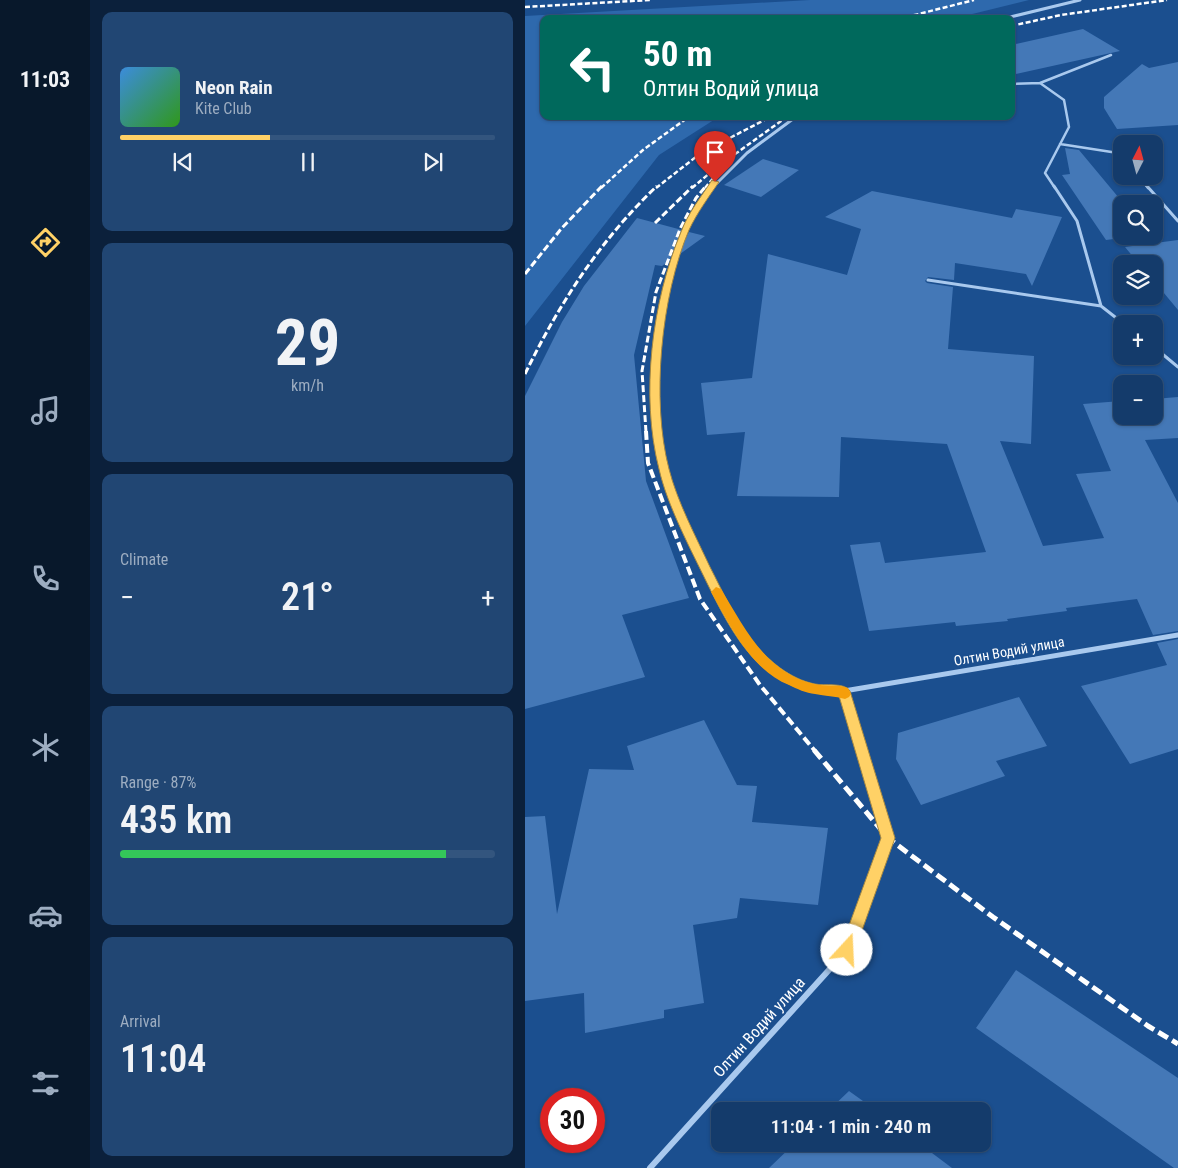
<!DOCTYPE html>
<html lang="en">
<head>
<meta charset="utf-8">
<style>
  :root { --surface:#143b6b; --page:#214673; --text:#f1f3f6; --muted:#9dadc1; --line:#33557e; --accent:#ffd166 }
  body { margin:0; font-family:"Roboto Condensed",sans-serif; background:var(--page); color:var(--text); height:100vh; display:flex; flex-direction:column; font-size:19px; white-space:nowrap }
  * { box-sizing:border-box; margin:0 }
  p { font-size:16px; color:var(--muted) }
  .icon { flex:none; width:28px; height:28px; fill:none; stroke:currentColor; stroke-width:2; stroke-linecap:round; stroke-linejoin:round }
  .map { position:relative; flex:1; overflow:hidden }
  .side { display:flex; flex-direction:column; gap:12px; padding:12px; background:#0b203b; width:435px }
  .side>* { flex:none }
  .hud { position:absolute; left:15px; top:15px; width:475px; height:105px; border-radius:10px; box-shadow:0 1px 4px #0004,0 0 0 1px var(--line); background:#00695c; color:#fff; overflow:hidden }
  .needle { width:32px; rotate:6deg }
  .tools { position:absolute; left:588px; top:135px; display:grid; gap:10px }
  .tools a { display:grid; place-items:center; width:50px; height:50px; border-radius:10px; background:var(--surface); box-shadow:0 1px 4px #0004,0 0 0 1px var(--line); font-size:25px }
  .speed { position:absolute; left:15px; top:1088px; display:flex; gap:10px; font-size:25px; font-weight:700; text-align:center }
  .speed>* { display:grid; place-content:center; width:65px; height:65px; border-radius:50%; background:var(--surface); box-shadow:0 1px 4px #0004,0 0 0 1px var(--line); line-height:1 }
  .speed .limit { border:8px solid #d22; background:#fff; color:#111 }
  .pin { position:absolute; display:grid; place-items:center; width:42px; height:42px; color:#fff; margin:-51px -21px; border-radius:50% 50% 50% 0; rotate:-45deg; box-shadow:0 0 5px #0007 }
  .pin .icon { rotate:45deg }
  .me { position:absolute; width:55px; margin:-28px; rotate:20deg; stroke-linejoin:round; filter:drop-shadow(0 0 4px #0008) }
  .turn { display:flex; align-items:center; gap:18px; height:105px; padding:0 20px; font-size:22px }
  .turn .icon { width:65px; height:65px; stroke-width:2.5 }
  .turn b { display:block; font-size:35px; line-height:42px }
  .big { font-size:38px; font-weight:600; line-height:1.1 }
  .side .tile { flex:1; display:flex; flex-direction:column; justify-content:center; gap:8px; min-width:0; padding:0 18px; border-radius:10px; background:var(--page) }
  .side .dial { align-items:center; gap:0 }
  .dial b { font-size:65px; line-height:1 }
  .song { display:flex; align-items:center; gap:15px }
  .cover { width:60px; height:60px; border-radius:8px; background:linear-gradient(135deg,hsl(210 70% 55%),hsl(110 70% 35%)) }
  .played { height:5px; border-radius:2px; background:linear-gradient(90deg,var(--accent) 40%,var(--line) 40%) }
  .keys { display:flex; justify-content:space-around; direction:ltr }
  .heat { display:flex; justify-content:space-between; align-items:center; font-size:28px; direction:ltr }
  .charge { height:8px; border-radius:4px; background:linear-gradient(90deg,#34c759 87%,var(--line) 0) }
  .trip { position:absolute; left:186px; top:1102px; width:280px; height:50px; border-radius:10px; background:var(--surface); box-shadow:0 1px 4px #0004,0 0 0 1px var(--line); font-weight:600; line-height:50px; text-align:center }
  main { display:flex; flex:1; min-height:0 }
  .tabs { display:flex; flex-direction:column; width:90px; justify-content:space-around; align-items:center; background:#08182b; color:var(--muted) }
  .tabs .icon { width:35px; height:35px }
  .tabs .on { color:var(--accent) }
  .tabs b { font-size:22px; color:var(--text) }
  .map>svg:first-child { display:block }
  .green { fill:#2e69ad }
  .building { fill:#4478b7 }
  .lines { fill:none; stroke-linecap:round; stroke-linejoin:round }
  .lane-far1 { stroke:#a9c9ee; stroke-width:2.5 }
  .lane { stroke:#a9c9ee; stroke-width:3 }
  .street-far3 { stroke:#a9c9ee; stroke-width:3 }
  .street-far2 { stroke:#a9c9ee; stroke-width:4 }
  .street-far1 { stroke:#a9c9ee; stroke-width:5 }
  .street { stroke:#a9c9ee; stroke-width:6 }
  .rail-far3 { stroke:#fff; stroke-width:2.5; stroke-dasharray:5 2.5; stroke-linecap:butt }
  .rail-far2 { stroke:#fff; stroke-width:3; stroke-dasharray:7 3; stroke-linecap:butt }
  .rail-far1 { stroke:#fff; stroke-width:4; stroke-dasharray:9 4; stroke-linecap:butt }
  .rail { stroke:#fff; stroke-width:5; stroke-dasharray:11 5; stroke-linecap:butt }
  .route { fill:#ffd166; stroke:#a68842 }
  .slow { fill:#f59e0b }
  .labels { text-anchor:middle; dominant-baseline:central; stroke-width:4; stroke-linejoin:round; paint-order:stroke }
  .street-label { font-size:14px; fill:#fff; stroke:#1b4f8f }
  .near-street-label { font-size:16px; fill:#fff; stroke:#1b4f8f }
</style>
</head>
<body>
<main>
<nav class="tabs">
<b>11:03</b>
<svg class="icon on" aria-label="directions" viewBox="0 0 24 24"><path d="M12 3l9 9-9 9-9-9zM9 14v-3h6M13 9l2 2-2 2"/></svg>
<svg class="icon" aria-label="music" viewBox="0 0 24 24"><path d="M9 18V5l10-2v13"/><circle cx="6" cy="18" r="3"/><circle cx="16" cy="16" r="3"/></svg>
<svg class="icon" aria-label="phone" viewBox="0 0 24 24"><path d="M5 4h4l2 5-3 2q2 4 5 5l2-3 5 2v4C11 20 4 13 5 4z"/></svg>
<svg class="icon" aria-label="climate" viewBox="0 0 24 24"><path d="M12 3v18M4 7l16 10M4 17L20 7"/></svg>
<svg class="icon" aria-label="car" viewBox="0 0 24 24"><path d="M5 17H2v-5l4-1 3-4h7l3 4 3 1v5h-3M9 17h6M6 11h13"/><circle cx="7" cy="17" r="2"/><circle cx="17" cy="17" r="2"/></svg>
<svg class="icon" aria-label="filters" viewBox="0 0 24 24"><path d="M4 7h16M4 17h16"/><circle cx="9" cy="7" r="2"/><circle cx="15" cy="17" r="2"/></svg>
</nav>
<section class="side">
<div class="tile">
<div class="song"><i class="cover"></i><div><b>Neon Rain</b><p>Kite Club</p></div></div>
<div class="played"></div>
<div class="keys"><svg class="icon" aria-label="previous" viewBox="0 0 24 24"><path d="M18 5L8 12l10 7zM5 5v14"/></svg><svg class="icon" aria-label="pause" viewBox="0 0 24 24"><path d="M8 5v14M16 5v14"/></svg><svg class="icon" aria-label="next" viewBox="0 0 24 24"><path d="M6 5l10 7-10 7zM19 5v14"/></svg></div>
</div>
<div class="tile dial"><b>29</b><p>km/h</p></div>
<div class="tile"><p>Climate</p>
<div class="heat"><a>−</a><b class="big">21°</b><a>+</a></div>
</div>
<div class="tile"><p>Range · 87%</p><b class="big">435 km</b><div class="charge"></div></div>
<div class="tile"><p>Arrival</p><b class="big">11:04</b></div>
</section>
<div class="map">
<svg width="653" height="1168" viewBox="0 0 653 1168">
  <rect width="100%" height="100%" fill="#1b4f8f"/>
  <!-- green -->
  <path class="green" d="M 285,0 L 504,0 L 427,19 L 19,19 L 19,116 L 195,116 L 134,155 L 0,326 L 0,16 Z"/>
  <!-- building -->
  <path class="building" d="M 558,29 L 595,51 L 486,75 L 486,45 Z
    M 653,62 L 653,125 L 592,129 L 579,108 L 579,97 L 617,64 L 624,68 Z
    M 540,148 L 554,150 L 599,204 L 596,204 L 596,236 L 613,236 L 581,240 L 537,175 L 545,174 Z
    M 238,159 L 274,170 L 236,197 L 199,185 Z
    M 347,191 L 487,218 L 491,209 L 537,217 L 507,286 L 501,274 L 430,263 L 429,280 L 403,277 L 400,281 L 402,283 L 428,287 L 423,349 L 509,356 L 506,444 L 475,441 L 518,546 L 579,538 L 551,474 L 586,471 L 558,404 L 596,401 L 596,416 L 629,416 L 629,399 L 653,397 L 653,438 L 620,440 L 653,503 L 653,631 L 628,635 L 612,599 L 541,608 L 542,611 L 482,619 L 483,621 L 431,626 L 430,622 L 344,631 L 325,545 L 355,542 L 360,563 L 461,552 L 422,444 L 316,437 L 314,497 L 212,496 L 220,432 L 182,435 L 176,383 L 227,378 L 243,254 L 322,275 L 336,229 L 300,217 Z
    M 112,218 L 157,230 L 144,261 L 137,266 L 130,265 L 109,355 L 121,481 L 164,598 L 97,615 L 120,677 L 0,709 L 0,396 L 37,322 L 59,286 Z
    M 164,232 L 180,236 L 155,254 L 159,242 Z
    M 653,240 L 653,310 L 629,281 L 629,264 L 614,264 L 600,247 Z
    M 653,639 L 653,749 L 605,764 L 556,686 L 642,665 L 632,643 Z
    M 494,697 L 522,746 L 471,761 L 480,776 L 396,805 L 371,759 L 373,733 Z
    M 179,720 L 212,785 L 232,786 L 227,822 L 303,828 L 293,905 L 215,898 L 212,918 L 168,925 L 179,1003 L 139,1010 L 139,1018 L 60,1033 L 59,993 L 0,1001 L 0,817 L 20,816 L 32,914 L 64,769 L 109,770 L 102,746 Z
    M 491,970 L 653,1078 L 653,1168 L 649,1168 L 451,1028 Z
    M 324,1091 L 352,1111 L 303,1111 Z
    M 269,1144 L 395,1144 L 427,1168 L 244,1168 Z"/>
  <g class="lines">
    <!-- lane-far1 -->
    <path class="lane-far1" d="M 515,83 L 539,100 L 544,127 L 520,173 L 530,188
      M 486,84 L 515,83 L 586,55
      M 535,144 L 593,153 L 596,157
      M 613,176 L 623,188"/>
    <!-- lane -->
    <path class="lane" d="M 529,186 L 552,221 L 576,306 L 599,324
      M 622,186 L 653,221
      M 403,280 L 576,306
      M 629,347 L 653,367"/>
    <!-- street-far3 -->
    <path class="street-far3" d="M 477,19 L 555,0
      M 187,188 L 222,153 L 272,116"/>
    <!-- street-far2 -->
    <path class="street-far2" d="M 132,432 C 124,351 135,251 188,186"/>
    <!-- street-far1 -->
    <path class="street-far1" d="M 132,431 C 140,496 202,645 260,678 C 278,689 299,690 319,691 L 653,635
      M 319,691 L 337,751"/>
    <!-- street -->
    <path class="street" d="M 125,1168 L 322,950 L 363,838 L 337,750"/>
    <!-- rail-far3 -->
    <path class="rail-far3" d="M 0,7 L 125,0
      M 374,19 L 449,0
      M 486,26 L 536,15 L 642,0
      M 76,188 L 118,150 L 165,116
      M 131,188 L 176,153 L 247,116
      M 167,188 L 186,172
      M 180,188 L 206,157 L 263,116"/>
    <!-- rail-far2 -->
    <path class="rail-far2" d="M 130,223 L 168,186
      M 0,274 L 36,229 L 77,186
      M 0,374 C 34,304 75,240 132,186
      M 121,432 L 117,371 L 131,292 L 155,229 L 171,198 L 181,186"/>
    <!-- rail-far1 -->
    <path class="rail-far1" d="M 121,431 L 123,463 L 175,599 L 235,685 L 290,751"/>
    <!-- rail -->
    <path class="rail" d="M 289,750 L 363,838 L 468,917 L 623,1026 L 653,1044"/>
  </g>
  <!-- route -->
  <path class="route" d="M 187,180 L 194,182 C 183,198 172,213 164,230 C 136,296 126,400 144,469 C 152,501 171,537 185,567 C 198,592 210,620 228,642 C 244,661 265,679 290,684 C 299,686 320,682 325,691 L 370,838 L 330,950 L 328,954 L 322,956 L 317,954 L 315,950 L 356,838 L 314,696 C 239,691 213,646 182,583 C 166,550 142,505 134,469 C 115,395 127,301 156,232 C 163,213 176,197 187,180 Z"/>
  <!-- slow -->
  <path class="slow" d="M 191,587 L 196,589 C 219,627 241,673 289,684 C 300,687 312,684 323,688 L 326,694 L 324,697 L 320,699 C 310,696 300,696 290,694 C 281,693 272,689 264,685 C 226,670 205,625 186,592 Z"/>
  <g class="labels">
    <!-- street labels -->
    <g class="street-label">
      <text transform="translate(484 651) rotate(-10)">Олтин Водий улица</text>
    </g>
    <!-- near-street labels -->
    <g class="near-street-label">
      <text transform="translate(234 1027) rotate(-48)">Олтин Водий улица</text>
    </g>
  </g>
</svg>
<div class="tools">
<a><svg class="needle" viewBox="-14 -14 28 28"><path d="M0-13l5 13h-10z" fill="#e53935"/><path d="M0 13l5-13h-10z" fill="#9dadc1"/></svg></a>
<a><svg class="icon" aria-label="search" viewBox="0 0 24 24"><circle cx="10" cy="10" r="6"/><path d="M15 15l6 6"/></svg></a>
<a><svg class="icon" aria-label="layers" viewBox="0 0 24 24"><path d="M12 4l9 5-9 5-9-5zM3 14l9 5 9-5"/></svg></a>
<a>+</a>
<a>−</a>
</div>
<div class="speed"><div class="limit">30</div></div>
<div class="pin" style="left:190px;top:182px;background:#d93025"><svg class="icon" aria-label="arrive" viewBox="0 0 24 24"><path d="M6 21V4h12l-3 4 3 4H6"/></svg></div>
<svg class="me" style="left:322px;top:950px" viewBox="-20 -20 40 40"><circle r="19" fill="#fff"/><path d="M0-13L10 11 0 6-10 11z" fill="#ffd166"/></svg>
<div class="trip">11:04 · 1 min · 240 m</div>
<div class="hud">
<div class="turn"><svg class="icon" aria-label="left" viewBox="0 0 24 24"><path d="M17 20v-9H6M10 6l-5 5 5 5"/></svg><div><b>50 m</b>Олтин Водий улица</div></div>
</div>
</div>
</main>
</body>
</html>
